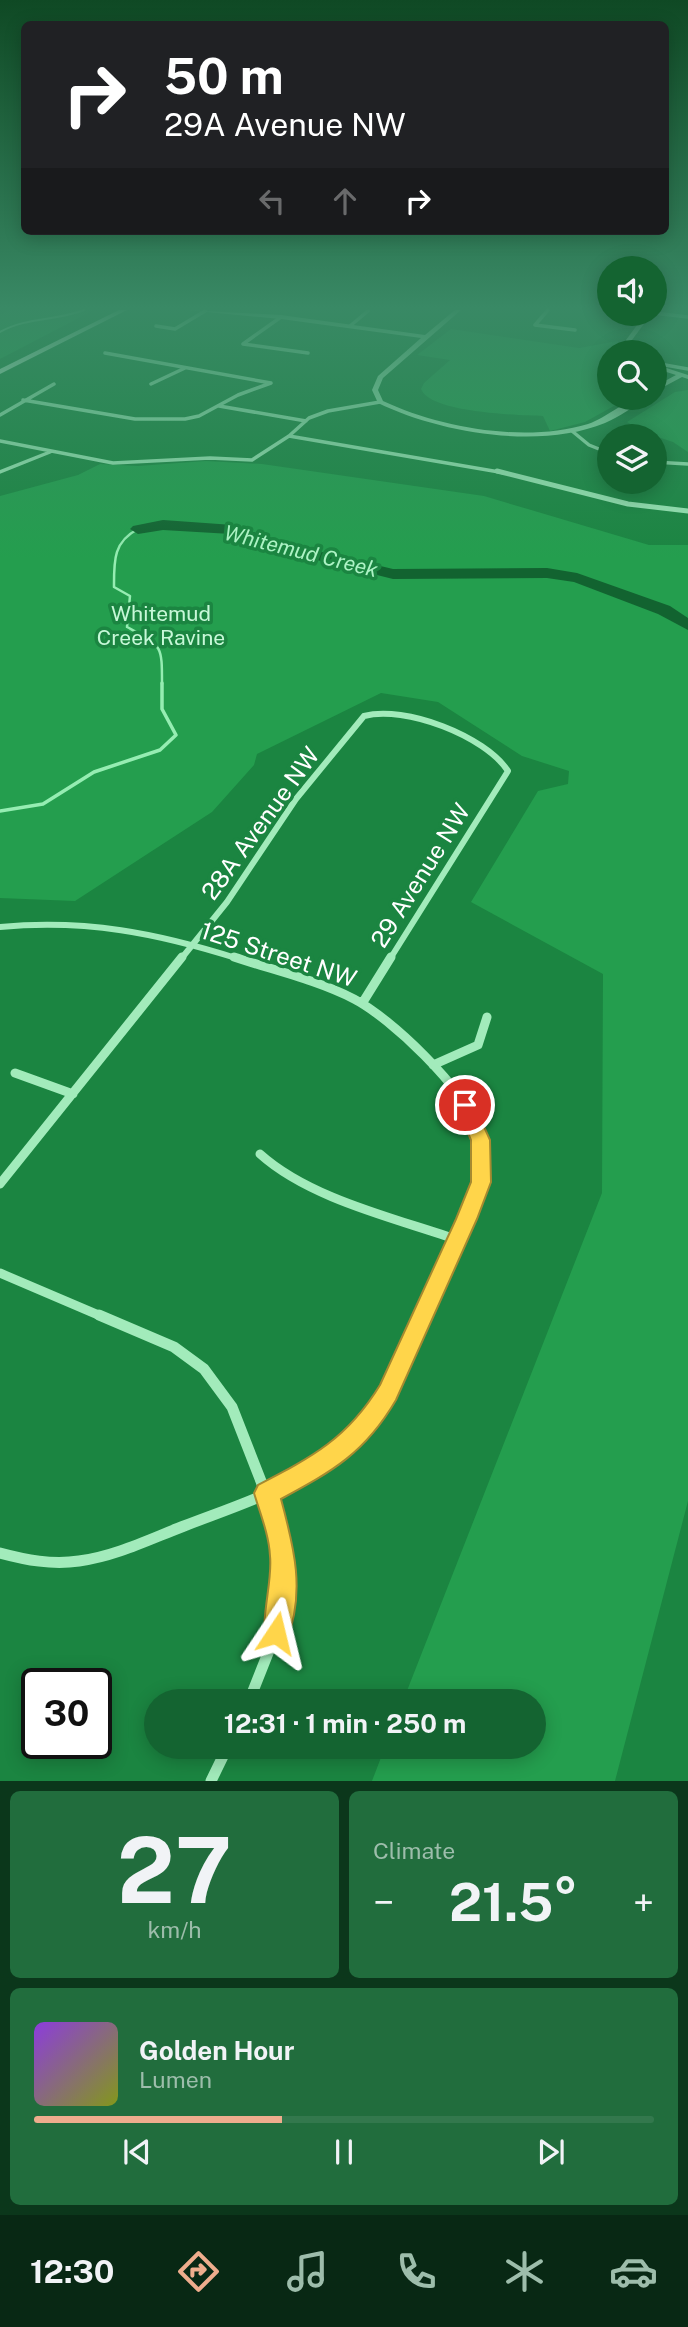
<!DOCTYPE html>
<html lang="en">
<head>
<meta charset="utf-8">
<style>
  :root { --surface:#146431; --page:#216d3d; --text:#f1f3f6; --muted:#9dbdab; --line:#33784d; --accent:#eead8d }
  body { margin:0; font-family:"Public Sans",sans-serif; background:var(--page); color:var(--text); height:100vh; display:flex; flex-direction:column; font-size:26px; white-space:nowrap }
  * { box-sizing:border-box; margin:0 }
  p { font-size:23px; color:var(--muted) }
  .icon { flex:none; width:38px; height:38px; fill:none; stroke:currentColor; stroke-width:2; stroke-linecap:round; stroke-linejoin:round }
  .map { position:relative; height:1781px; overflow:hidden }
  .side { display:flex; flex-direction:column; gap:10px; padding:10px; background:#0b371b; flex:1 }
  .side>* { flex:none }
  .banner { position:absolute; left:21px; top:21px; width:648px; height:214px; border-radius:10px; box-shadow:0 4px 18px #0003; background:#202124; color:#fff; overflow:hidden }
  .buttons { position:absolute; left:597px; top:256px; display:grid; gap:14px }
  .buttons a { display:grid; place-items:center; width:70px; height:70px; border-radius:50%; background:var(--surface); box-shadow:0 4px 18px #0003; font-size:35px }
  .speed { position:absolute; left:21px; top:1668px; display:flex; gap:14px; font-size:35px; font-weight:700; text-align:center }
  .speed>* { display:grid; place-content:center; width:91px; height:91px; border-radius:50%; background:var(--surface); box-shadow:0 4px 18px #0003; line-height:1 }
  .speed .limit { border:4px solid #111; border-radius:10px; background:#fff; color:#111 }
  .pin { position:absolute; display:grid; place-items:center; width:60px; height:60px; color:#fff; margin:-30px; border:4px solid #fff; border-radius:50%; box-shadow:0 2px 7px #0007 }
  .me { position:absolute; width:77px; margin:-38px; rotate:10deg; stroke-linejoin:round; filter:drop-shadow(0 0 5px #0008) }
  .turn { display:flex; align-items:center; gap:24px; height:147px; padding:0 28px; font-size:32px }
  .turn .icon { width:91px; height:91px; stroke-width:2.5 }
  .turn b { display:block; font-size:49px; line-height:60px }
  .lanes { display:flex; align-items:center; height:66px; padding:0 28px; background:#0003; justify-content:center; gap:35px; direction:ltr }
  .lanes .off { opacity:.35 }
  .big { font-size:52px; font-weight:700; line-height:1.1 }
  .side .card { flex:1; display:flex; flex-direction:column; justify-content:center; gap:10px; min-width:0; padding:0 24px; border-radius:10px; background:var(--page) }
  .side .dial { align-items:center; gap:0 }
  .dial b { font-size:91px; line-height:1 }
  .song { display:flex; align-items:center; gap:21px }
  .cover { width:84px; height:84px; border-radius:10px; background:linear-gradient(135deg,hsl(270 70% 55%),hsl(70 70% 35%)) }
  .played { height:7px; border-radius:4px; background:linear-gradient(90deg,var(--accent) 40%,var(--line) 40%) }
  .keys { display:flex; justify-content:space-around; direction:ltr }
  .heat { display:flex; justify-content:space-between; align-items:center; font-size:38px; direction:ltr }
  .side .tiles { flex:1; display:grid; gap:10px; grid-template-columns:1fr 1fr }
  .card:last-child { grid-column:span 2 }
  .trip { position:absolute; left:144px; top:1689px; width:402px; height:70px; border-radius:35px; background:var(--surface); box-shadow:0 4px 18px #0003; font-weight:700; line-height:70px; text-align:center }
  .tabs { display:flex; height:112px; justify-content:space-around; align-items:center; background:#082814; color:var(--muted) }
  .tabs .icon { width:49px; height:49px }
  .tabs .current { color:var(--accent) }
  .tabs b { font-size:32px; color:var(--text) }
  .map>svg:first-child { display:block }
  .green { fill:#249e4e }
  .lines { fill:none; stroke-linecap:round; stroke-linejoin:round }
  .stream-far2 { stroke:#95edb2; stroke-width:2 }
  .stream-far1 { stroke:#95edb2; stroke-width:2.5 }
  .stream { stroke:#95edb2; stroke-width:3.5 }
  .river { fill:#126330; fill-rule:evenodd }
  .minor-far4 { stroke:#a2ebbb; stroke-width:3.5 }
  .minor-far3 { stroke:#a2ebbb; stroke-width:5 }
  .minor-far2 { stroke:#a2ebbb; stroke-width:6 }
  .minor-far1 { stroke:#a2ebbb; stroke-width:9 }
  .minor { stroke:#a2ebbb; stroke-width:11 }
  .tertiary { fill:#a2ebbb; fill-rule:evenodd }
  .secondary { fill:#cef8dd; fill-rule:evenodd }
  .route { fill:#ffd54a; stroke:#a68a30; stroke-width:2 }
  .labels { text-anchor:middle; dominant-baseline:central; stroke-width:7; stroke-linejoin:round; paint-order:stroke }
  .far-water-label { font-size:21px; font-style:italic; fill:#adf3c5; stroke:#1b8541 }
  .far-park-label { font-size:21px; fill:#c7f8d8; stroke:#1b8541 }
  .street-label { font-size:24px; fill:#fff; stroke:#1b8541 }
</style>
</head>
<body>
<div class="map">
<svg width="688" height="1781" viewBox="0 0 688 1781">
  <rect width="100%" height="100%" fill="#1b8541"/>
  <!-- green -->
  <path class="green" d="M 9,310 L 94,310 L 0,359 L 0,315 Z
    M 451,329 L 579,348 L 618,341 L 622,352 L 609,352 L 609,397 L 630,397 L 585,422 L 550,431 L 543,416 C 519,415 430,413 421,389 L 424,383 L 450,360 L 417,355 Z
    M 688,390 L 688,452 L 673,442 L 643,432 L 627,422 L 675,392 Z
    M 206,461 L 262,464 L 484,496 L 649,545 L 688,545 L 688,1501 L 615,1781 L 372,1781 L 385,1747 L 534,1746 L 534,1701 L 403,1701 L 602,1193 L 603,974 L 471,902 L 538,791 L 568,784 L 569,771 L 522,756 L 438,702 L 381,693 L 257,754 L 254,765 L 212,812 L 75,901 L 0,898 L 0,496 L 78,475 L 100,464 L 138,466 Z"/>
  <g class="lines">
    <!-- stream-far2 -->
    <path class="stream-far2" d="M 0,332 C 26,317 56,321 84,310"/>
    <!-- stream-far1 -->
    <path class="stream-far1" d="M 138,529 C 113,542 114,561 114,587 L 130,596 L 127,627 C 162,646 162,644 162,684"/>
    <!-- stream -->
    <path class="stream" d="M 0,811 L 43,804 L 94,772 L 160,750 L 176,735 L 162,709 L 162,683"/>
    <!-- river -->
    <path class="river" d="M 163,520 L 233,525 L 288,544 L 393,569 L 547,568 L 577,573 L 670,606 L 688,618 L 688,630 L 658,614 L 574,582 L 547,578 L 393,579 L 277,550 L 231,534 L 163,530 L 138,534 L 130,529 L 133,526 Z"/>
    <!-- minor-far4 -->
    <path class="minor-far4" d="M 548,310 L 535,325 L 575,330
      M 654,313 L 688,317
      M 281,317 L 243,344 L 308,353
      M 156,326 L 175,329 L 205,311
      M 350,326 L 368,311
      M 654,363 L 688,369
      M 151,384 L 185,368
      M 23,400 L 135,419 L 185,419 L 199,416 L 238,395 L 271,383 L 105,353
      M 219,406 L 306,421
      M 0,415 L 54,384
      M 572,431 L 589,445 L 609,453
      M 289,436 L 505,473
      M 0,441 L 113,463 L 210,458 L 252,460 L 289,436 L 309,418 L 328,411 L 380,402
      M 654,462 L 688,464
      M 0,472 L 50,452"/>
    <!-- minor-far3 -->
    <path class="minor-far3" d="M 497,471 L 628,504 L 688,511"/>
    <!-- minor-far2 -->
    <path class="minor-far2" d="M 0,927 C 86,919 157,933 239,959
      M 181,959 L 227,902 L 296,799 L 364,716 C 405,705 485,736 508,771 L 390,959"/>
    <!-- minor-far1 -->
    <path class="minor-far1" d="M 234,957 C 273,970 317,980 354,999 C 391,1018 464,1088 477,1128 C 482,1141 483,1155 481,1170 C 477,1222 443,1270 422,1317
      M 363,1002 L 391,957
      M 433,1065 L 478,1045 L 487,1017
      M 15,1073 L 73,1094
      M 260,1154 C 310,1199 395,1218 458,1240
      M 0,1184 L 182,957
      M 0,1273 L 103,1317"/>
    <!-- minor -->
    <path class="minor" d="M 99,1315 L 174,1347 L 204,1369 L 232,1407 L 275,1517 L 284,1572 L 276,1633 L 249,1701
      M 0,1553 C 26,1560 52,1565 79,1561 C 116,1556 150,1539 184,1526 C 246,1502 315,1482 361,1432 C 391,1399 406,1355 423,1315
      M 211,1781 L 228,1746"/>
    <!-- tertiary -->
    <path class="tertiary" d="M 186,310 L 281,315 L 425,335 L 455,310 L 461,310 L 383,378 L 378,390 L 383,401 C 441,428 525,443 588,424 C 607,418 628,397 646,397 C 634,407 619,417 605,423 C 539,450 440,433 378,403 L 372,390 L 378,376 L 421,338 L 281,319 Z
      M 646,313 L 652,313 L 632,340 L 637,352 L 631,352 L 626,340 Z
      M 654,364 L 688,375 L 688,379 L 682,377 L 654,392 L 654,387 L 676,375 L 654,368 Z"/>
    <!-- secondary -->
    <path class="secondary" d="M 119,310 L 127,310 L 0,374 L 0,369 Z"/>
  </g>
  <!-- sky -->
  <linearGradient id="sky" x2="0" y2="1"><stop stop-color="#0f4924"/><stop offset="0.55" stop-color="#398965"/><stop offset="1" stop-color="#398965" stop-opacity="0"/></linearGradient>
  <rect width="688" height="559" fill="url(#sky)"/>
  <!-- route -->
  <path class="route" d="M 465,1098 L 472,1100 L 490,1140 L 491,1182 L 477,1219 L 396,1400 C 365,1453 333,1471 281,1499 C 294,1547 306,1593 286,1642 L 276,1646 L 267,1642 C 259,1623 273,1581 270,1556 C 269,1535 260,1513 254,1493 L 258,1485 C 312,1457 347,1439 380,1385 L 456,1219 L 471,1182 L 471,1140 L 456,1105 L 459,1100 Z"/>
  <g class="labels">
    <!-- far-water labels -->
    <g class="far-water-label">
      <text transform="translate(301 551) rotate(14)">Whitemud Creek</text>
    </g>
    <!-- far-park labels -->
    <g class="far-park-label">
      <text x="161" y="613">Whitemud<tspan x="161" dy="24">Creek Ravine</tspan></text>
    </g>
    <!-- street labels -->
    <g class="street-label">
      <text transform="translate(260 823) rotate(-54)">28A Avenue NW</text>
      <text transform="translate(420 875) rotate(-58)">29 Avenue NW</text>
      <text transform="translate(279 954) rotate(18)">125 Street NW</text>
    </g>
  </g>
</svg>
<div class="buttons">
<a><svg class="icon" aria-label="sound" viewBox="0 0 24 24"><path d="M4 9h4l5-4v14l-5-4H4zM17 9q2 3 0 6"/></svg></a>
<a><svg class="icon" aria-label="search" viewBox="0 0 24 24"><circle cx="10" cy="10" r="6"/><path d="M15 15l6 6"/></svg></a>
<a><svg class="icon" aria-label="layers" viewBox="0 0 24 24"><path d="M12 4l9 5-9 5-9-5zM3 14l9 5 9-5"/></svg></a>
</div>
<div class="speed"><div class="limit">30</div></div>
<div class="pin" style="left:465px;top:1105px;background:#d93025"><svg class="icon" aria-label="arrive" viewBox="0 0 24 24"><path d="M6 21V4h12l-3 4 3 4H6"/></svg></div>
<svg class="me" style="left:276px;top:1633px" viewBox="-20 -20 40 40"><path d="M0-17L14 15 0 8-14 15z" fill="#ffd54a" stroke="#fff" stroke-width="4"/></svg>
<div class="trip">12:31 · 1 min · 250 m</div>
<div class="banner">
<div class="turn"><svg class="icon" aria-label="right" viewBox="0 0 24 24"><path d="M7 20v-9h11M14 6l5 5-5 5"/></svg><div><b>50 m</b>29A Avenue NW</div></div>
<div class="lanes"><svg class="icon off" aria-label="left" viewBox="0 0 24 24"><path d="M17 20v-9H6M10 6l-5 5 5 5"/></svg><svg class="icon off" aria-label="ahead" viewBox="0 0 24 24"><path d="M12 20V5M6 11l6-6 6 6"/></svg><svg class="icon" aria-label="right" viewBox="0 0 24 24"><path d="M7 20v-9h11M14 6l5 5-5 5"/></svg></div>
</div>
</div>
<section class="side">
<div class="tiles">
<div class="card dial"><b>27</b><p>km/h</p></div>
<div class="card"><p>Climate</p>
<div class="heat"><a>−</a><b class="big">21.5°</b><a>+</a></div>
</div>
<div class="card">
<div class="song"><i class="cover"></i><div><b>Golden Hour</b><p>Lumen</p></div></div>
<div class="played"></div>
<div class="keys"><svg class="icon" aria-label="previous" viewBox="0 0 24 24"><path d="M18 5L8 12l10 7zM5 5v14"/></svg><svg class="icon" aria-label="pause" viewBox="0 0 24 24"><path d="M8 5v14M16 5v14"/></svg><svg class="icon" aria-label="next" viewBox="0 0 24 24"><path d="M6 5l10 7-10 7zM19 5v14"/></svg></div>
</div>
</div>
</section>
<nav class="tabs">
<b>12:30</b>
<svg class="icon current" aria-label="directions" viewBox="0 0 24 24"><path d="M12 3l9 9-9 9-9-9zM9 14v-3h6M13 9l2 2-2 2"/></svg>
<svg class="icon" aria-label="music" viewBox="0 0 24 24"><path d="M9 18V5l10-2v13"/><circle cx="6" cy="18" r="3"/><circle cx="16" cy="16" r="3"/></svg>
<svg class="icon" aria-label="phone" viewBox="0 0 24 24"><path d="M5 4h4l2 5-3 2q2 4 5 5l2-3 5 2v4C11 20 4 13 5 4z"/></svg>
<svg class="icon" aria-label="climate" viewBox="0 0 24 24"><path d="M12 3v18M4 7l16 10M4 17L20 7"/></svg>
<svg class="icon" aria-label="car" viewBox="0 0 24 24"><path d="M5 17H2v-5l4-1 3-4h7l3 4 3 1v5h-3M9 17h6M6 11h13"/><circle cx="7" cy="17" r="2"/><circle cx="17" cy="17" r="2"/></svg>
</nav>
</body>
</html>
